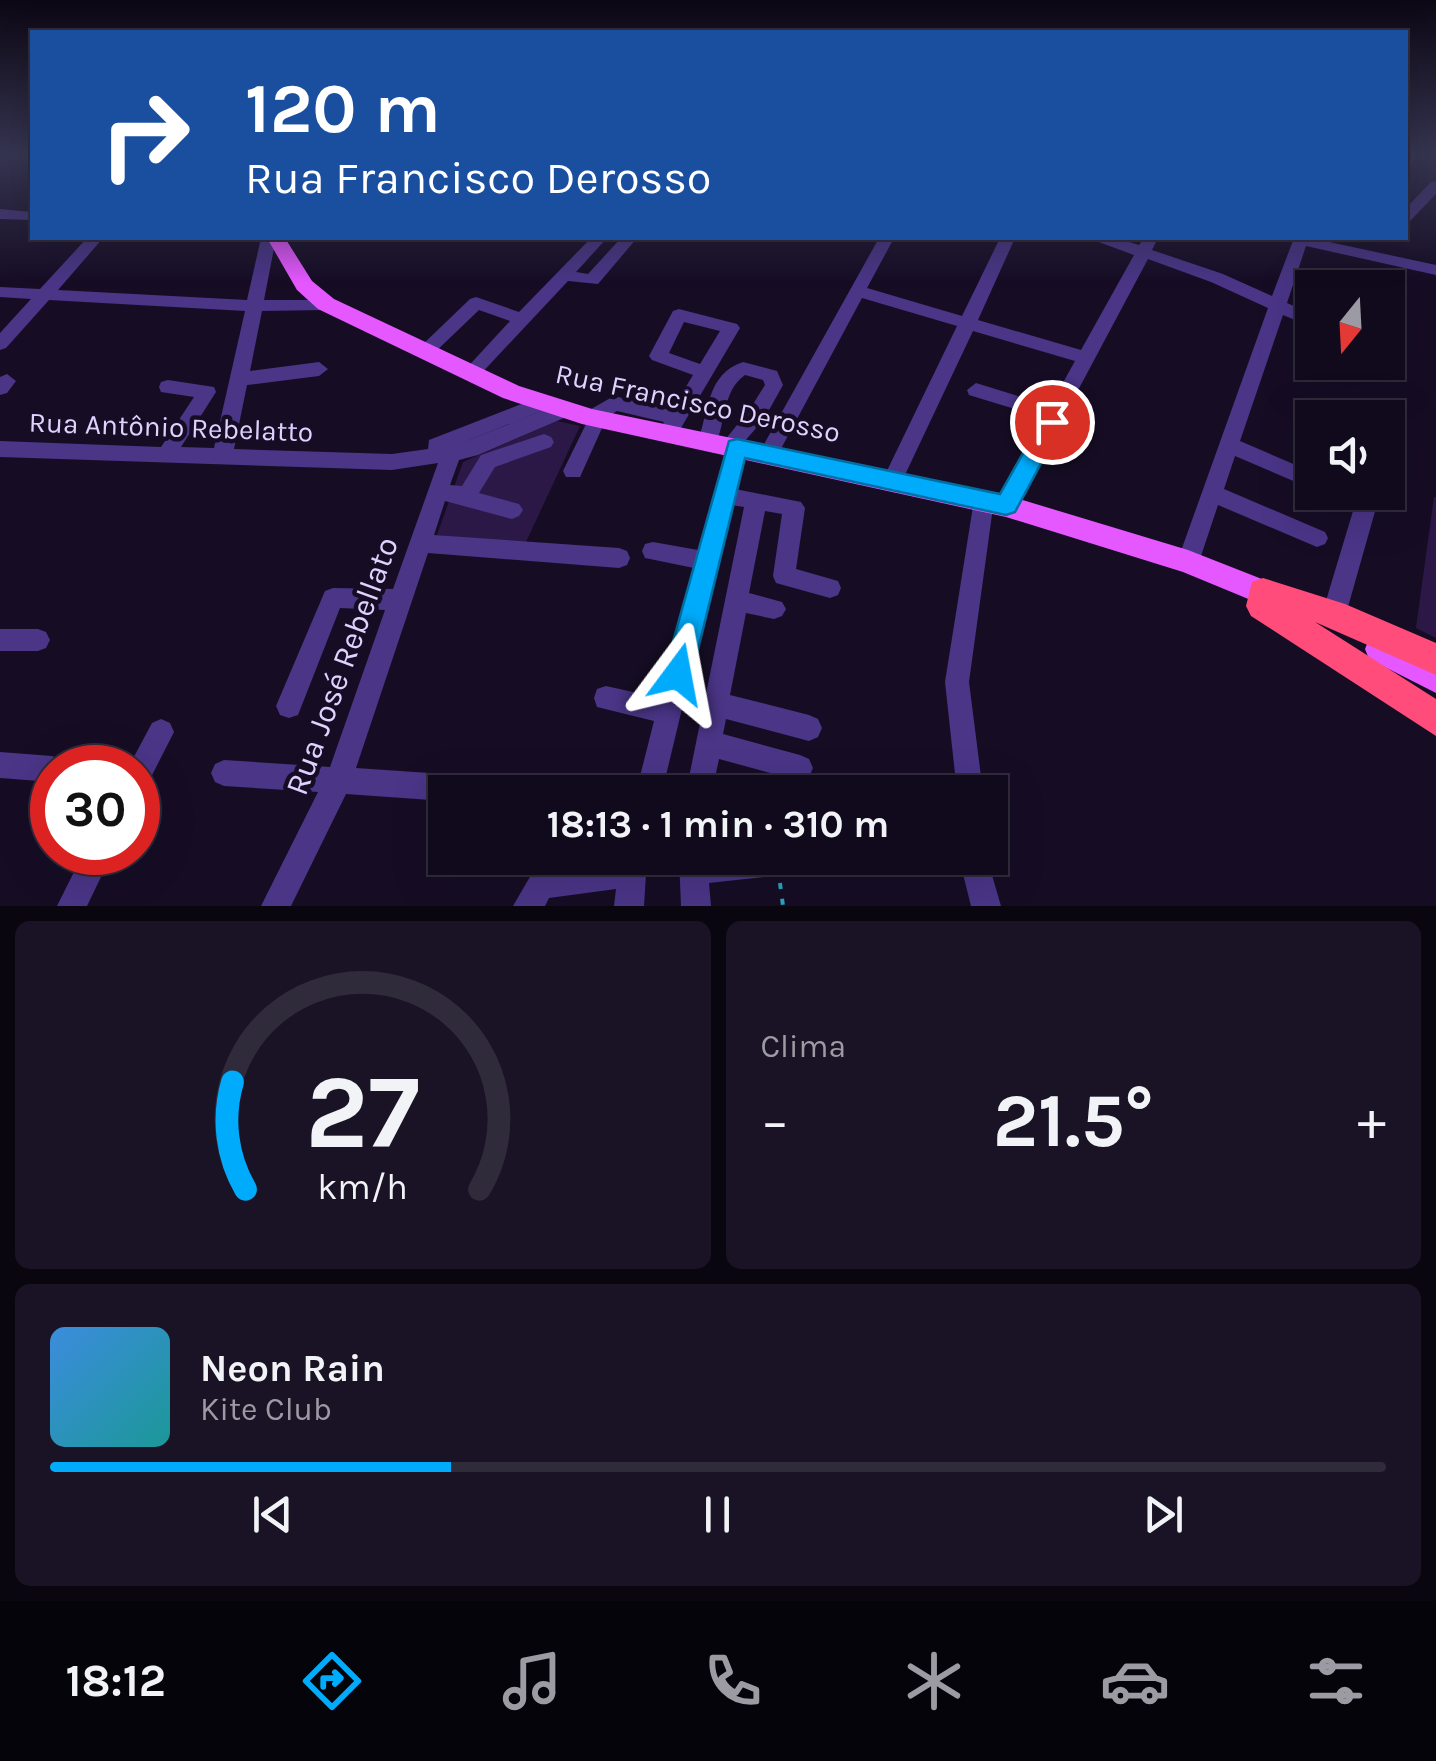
<!DOCTYPE html>
<html lang="pt">
<head>
<meta charset="utf-8">
<style>
  :root { --surface:#100a1c; --page:#191325; --text:#f1f3f6; --muted:#9c9aa3; --line:#302b3b; --accent:#00abfc }
  body { margin:0; font-family:Karla,sans-serif; background:var(--page); color:var(--text); height:100vh; display:flex; flex-direction:column; font-size:38px; white-space:nowrap }
  * { box-sizing:border-box; margin:0 }
  p { font-size:32px; color:var(--muted) }
  .icon { flex:none; width:55px; height:55px; fill:none; stroke:currentColor; stroke-width:2; stroke-linecap:round; stroke-linejoin:round }
  .map { position:relative; height:906px; overflow:hidden }
  .sheet { display:flex; flex-direction:column; gap:15px; padding:15px; background:#09060f; flex:1 }
  .sheet>* { flex:none }
  .guide { position:absolute; left:30px; top:30px; width:1378px; height:210px; border-radius:0px; box-shadow:0 10px 40px #0002,0 0 0 2px var(--line); background:#1a4fa0; color:#fff; overflow:hidden }
  .needle { width:65px; rotate:198deg }
  .tools { position:absolute; left:1295px; top:270px; display:grid; gap:20px }
  .tools a { display:grid; place-items:center; width:110px; height:110px; border-radius:0px; background:var(--surface); box-shadow:0 10px 40px #0002,0 0 0 2px var(--line); font-size:50px }
  .speed { position:absolute; left:30px; top:745px; display:flex; gap:20px; font-size:50px; font-weight:700; text-align:center }
  .speed>* { display:grid; place-content:center; width:130px; height:130px; border-radius:50%; background:var(--surface); box-shadow:0 10px 40px #0002,0 0 0 2px var(--line); line-height:1 }
  .speed .limit { border:15px solid #d22; background:#fff; color:#111 }
  .pin { position:absolute; display:grid; place-items:center; width:85px; height:85px; color:#fff; margin:-42px; border:5px solid #fff; border-radius:50%; box-shadow:0 2px 10px #0007 }
  .me { position:absolute; width:110px; margin:-55px; rotate:13deg; stroke-linejoin:round; filter:drop-shadow(0 0 8px #0008) }
  .turn { display:flex; align-items:center; gap:35px; height:210px; padding:0 50px; font-size:45px }
  .turn .icon { width:130px; height:130px; stroke-width:2.5 }
  .turn b { display:block; font-size:70px; line-height:85px }
  .big { font-size:75px; font-weight:700; line-height:1.1 }
  .sheet .card { flex:1; display:flex; flex-direction:column; justify-content:center; gap:15px; min-width:0; padding:0 35px; border-radius:15px; background:var(--page) }
  .sheet .dial { align-items:center; gap:0 }
  .dial svg { height:260px; overflow:visible; fill:none; stroke:var(--line); stroke-width:7; stroke-linecap:round; text-anchor:middle }
  .dial text { fill:var(--text); stroke:none }
  .song { display:flex; align-items:center; gap:30px }
  .cover { width:120px; height:120px; border-radius:15px; background:linear-gradient(135deg,hsl(210 70% 55%),hsl(180 70% 35%)) }
  .played { height:10px; border-radius:5px; background:linear-gradient(90deg,var(--accent) 30%,var(--line) 30%) }
  .keys { display:flex; justify-content:space-around; direction:ltr }
  .heat { display:flex; justify-content:space-between; align-items:center; font-size:55px; direction:ltr }
  .sheet .tiles { flex:1; display:grid; gap:15px; grid-template-columns:1fr 1fr }
  .card:last-child { grid-column:span 2 }
  .trip { position:absolute; left:428px; top:775px; width:580px; height:100px; border-radius:0px; background:var(--surface); box-shadow:0 10px 40px #0002,0 0 0 2px var(--line); font-weight:700; line-height:100px; text-align:center }
  .dock { display:flex; height:160px; justify-content:space-around; align-items:center; background:#06040b; color:var(--muted) }
  .dock .icon { width:70px; height:70px }
  .dock .selected { color:var(--accent) }
  .dock b { font-size:45px; color:var(--text) }
  .map>svg:first-child { display:block }
  .building { fill:#2c1847 }
  .lines { fill:none; stroke-linecap:round; stroke-linejoin:round }
  .path { stroke:#26a5bd; stroke-width:4; stroke-dasharray:6 10; stroke-linecap:butt }
  .minor { fill:#4a3587; fill-rule:evenodd }
  .major { fill:#e558ff; fill-rule:evenodd }
  .highway { fill:#ff4c7a; fill-rule:evenodd }
  .route { fill:#00abfc; stroke:#006fa4; stroke-width:2.5 }
  .labels { text-anchor:middle; dominant-baseline:central; stroke-width:9; stroke-linejoin:round; paint-order:stroke }
  .street-label { font-size:28px; fill:#e0d1ff; stroke:#160d25 }
  .near-street-label { font-size:32px; fill:#e0d1ff; stroke:#160d25 }
</style>
</head>
<body>
<div class="map">
<svg width="1436" height="906" viewBox="0 0 1436 906">
  <rect width="100%" height="100%" fill="#160d25"/>
  <!-- building -->
  <path class="building" d="M 557,421 L 580,426 L 525,544 L 437,535 L 463,462 Z
    M 1434,497 L 1436,497 L 1436,638 L 1416,628 Z"/>
  <g class="lines">
    <!-- path -->
    <path class="path" d="M 780,883 L 783,906"/>
    <!-- minor -->
    <path class="minor" d="M 1405,155 L 1421,155 L 1405,166 Z
      M 1436,181 L 1436,194 L 1410,221 L 1405,223 L 1405,209 L 1431,182 Z
      M 0,209 L 32,212 L 32,220 L 0,219 Z
      M 87,238 L 103,238 L 58,290 L 247,300 L 261,238 L 276,238 L 264,300 L 332,300 L 332,308 L 326,310 L 262,311 L 250,371 L 319,362 L 328,369 L 319,376 L 247,385 L 234,449 L 392,454 L 428,449 L 429,440 L 542,396 L 549,398 L 551,403 L 549,408 L 459,444 L 557,405 L 571,405 L 574,410 L 571,415 L 478,455 L 459,460 L 450,485 L 462,486 L 481,455 L 544,434 L 551,437 L 554,442 L 551,447 L 495,467 L 479,493 L 519,504 L 523,510 L 519,516 L 512,519 L 445,501 L 434,535 L 619,548 L 627,551 L 630,558 L 627,565 L 619,568 L 428,553 L 356,768 L 518,779 L 528,782 L 531,792 L 445,792 L 445,801 L 346,794 L 291,906 L 261,906 L 318,792 L 224,786 L 215,782 L 211,773 L 215,764 L 224,760 L 330,767 L 385,610 L 340,608 L 298,715 L 289,718 L 280,715 L 276,706 L 325,591 L 333,588 L 393,589 L 438,463 L 392,470 L 0,457 L 0,441 L 161,447 L 194,397 L 161,392 L 159,387 L 161,382 L 168,380 L 214,387 L 216,392 L 181,447 L 214,448 L 245,311 L 49,300 L 6,348 L 0,350 L 0,333 L 31,299 L 0,297 L 0,287 L 40,289 Z
      M 591,238 L 607,238 L 576,272 L 588,274 L 621,238 L 637,238 L 598,284 L 568,281 L 477,378 L 465,378 L 462,373 L 510,321 L 479,310 L 431,356 L 419,356 L 416,352 L 419,348 L 470,299 L 476,297 L 519,312 Z
      M 879,238 L 894,238 L 867,288 L 962,316 L 1000,238 L 1015,238 L 978,320 L 1081,350 L 1134,255 L 1096,241 L 1095,238 L 1116,238 L 1139,245 L 1144,238 L 1158,238 L 1152,250 L 1223,274 L 1272,296 L 1294,238 L 1311,238 L 1436,265 L 1436,275 L 1306,246 L 1287,303 L 1312,314 L 1312,327 L 1283,315 L 1240,441 L 1312,472 L 1312,489 L 1235,456 L 1224,489 L 1325,532 L 1328,538 L 1325,544 L 1317,547 L 1218,505 L 1199,562 L 1196,569 L 1188,572 L 1180,569 L 1177,562 L 1268,308 L 1211,282 L 1148,259 L 1013,512 L 1006,515 L 999,512 L 995,506 L 1044,418 L 969,395 L 967,390 L 976,383 L 1050,406 L 1075,361 L 973,331 L 903,479 L 900,485 L 886,485 L 883,479 L 957,326 L 862,298 L 776,458 L 762,458 L 759,453 Z
      M 679,309 L 737,324 L 740,328 L 675,438 L 661,438 L 658,433 L 664,422 L 617,411 L 607,417 L 580,477 L 566,477 L 563,471 L 586,424 L 581,418 L 584,413 L 614,396 L 672,410 L 693,375 L 652,360 L 649,356 L 673,311 ZM 684,322 L 720,331 L 700,364 L 669,353 Z
      M 1388,341 L 1403,346 L 1406,350 L 1403,354 L 1388,353 Z
      M 743,362 L 777,371 L 783,385 L 764,419 L 744,442 L 747,447 L 735,489 L 801,502 L 805,508 L 796,569 L 838,581 L 841,588 L 838,595 L 830,598 L 776,583 L 773,576 L 782,514 L 765,511 L 749,593 L 782,602 L 786,609 L 782,616 L 774,619 L 746,613 L 730,695 L 809,715 L 818,719 L 822,728 L 818,737 L 809,741 L 726,719 L 723,734 L 800,755 L 809,759 L 813,768 L 809,777 L 800,781 L 719,759 L 712,792 L 686,792 L 744,507 L 731,505 L 662,792 L 636,792 L 654,721 L 597,707 L 594,698 L 597,689 L 606,686 L 660,698 L 694,568 L 645,558 L 642,551 L 645,544 L 653,542 L 698,550 L 725,452 L 720,446 L 750,409 L 765,385 L 763,380 L 745,375 C 722,391 726,423 715,446 L 701,446 L 698,441 C 709,410 707,374 743,362 Z
      M 7,374 L 16,381 L 7,393 L 0,395 L 0,377 Z
      M 984,491 L 991,494 L 994,500 L 969,682 L 983,792 L 957,792 L 945,682 L 974,500 L 977,494 Z
      M 1330,492 C 1348,492 1366,490 1376,508 L 1346,614 L 1342,621 L 1334,625 L 1326,621 L 1322,614 L 1353,511 Z
      M 0,629 L 38,629 L 46,632 L 50,640 L 46,648 L 38,651 L 0,651 Z
      M 161,719 L 170,723 L 174,732 L 147,785 L 138,789 L 138,768 L 128,768 L 152,723 Z
      M 0,752 L 52,756 L 61,760 L 65,768 L 52,768 L 52,782 L 0,778 Z
      M 84,852 L 113,852 L 87,906 L 57,906 Z
      M 619,858 L 647,858 L 644,906 L 614,906 L 616,889 L 549,898 L 545,906 L 513,906 L 531,875 Z
      M 679,858 L 796,858 L 797,861 L 793,871 L 783,875 L 709,883 L 711,906 L 681,906 Z
      M 959,858 L 987,858 L 1001,906 L 971,906 Z"/>
    <!-- major -->
    <path class="major" d="M 267,238 L 285,238 L 312,281 L 334,299 L 519,386 L 592,409 L 1006,495 L 1188,550 L 1292,591 L 1296,600 L 1292,609 L 1282,613 L 1183,572 L 1006,517 L 582,424 L 503,398 L 318,309 L 297,290 Z
      M 1380,635 L 1436,662 L 1436,693 L 1369,659 L 1365,649 L 1369,639 Z"/>
    <!-- highway -->
    <path class="highway" d="M 1263,578 L 1345,604 L 1436,643 L 1436,675 L 1315,622 L 1436,699 L 1436,736 L 1251,616 L 1246,606 L 1252,582 Z"/>
  </g>
  <!-- sky -->
  <linearGradient id="sky" x2="0" y2="1"><stop stop-color="#0c0714"/><stop offset="0.55" stop-color="#363551"/><stop offset="1" stop-color="#363551" stop-opacity="0"/></linearGradient>
  <rect width="1436" height="282" fill="url(#sky)"/>
  <!-- route -->
  <path class="route" d="M 1052,414 L 1063,422 L 1015,512 L 1006,515 L 745,458 L 692,674 L 688,683 L 678,687 L 668,683 L 664,674 L 729,441 L 737,439 L 1000,494 L 1044,416 Z"/>
  <g class="labels">
    <!-- street labels -->
    <g class="street-label">
      <text transform="translate(698 403) rotate(12)">Rua Francisco Derosso</text>
      <text transform="translate(171 427) rotate(2)">Rua Antônio Rebelatto</text>
    </g>
    <!-- near-street labels -->
    <g class="near-street-label">
      <text transform="translate(342 666) rotate(-70)">Rua José Rebellato</text>
    </g>
  </g>
</svg>
<div class="tools">
<a><svg class="needle" viewBox="-14 -14 28 28"><path d="M0-13l5 13h-10z" fill="#e53935"/><path d="M0 13l5-13h-10z" fill="#9c9aa3"/></svg></a>
<a><svg class="icon" aria-label="sound" viewBox="0 0 24 24"><path d="M4 9h4l5-4v14l-5-4H4zM17 9q2 3 0 6"/></svg></a>
</div>
<div class="speed"><div class="limit">30</div></div>
<div class="pin" style="left:1052px;top:422px;background:#d93025"><svg class="icon" aria-label="arrive" viewBox="0 0 24 24"><path d="M6 21V4h12l-3 4 3 4H6"/></svg></div>
<svg class="me" style="left:678px;top:674px" viewBox="-20 -20 40 40"><path d="M0-17L14 15 0 8-14 15z" fill="#00abfc" stroke="#fff" stroke-width="4"/></svg>
<div class="trip">18:13 · 1 min · 310 m</div>
<div class="guide">
<div class="turn"><svg class="icon" aria-label="right" viewBox="0 0 24 24"><path d="M7 20v-9h11M14 6l5 5-5 5"/></svg><div><b>120 m</b>Rua Francisco Derosso</div></div>
</div>
</div>
<section class="sheet">
<div class="tiles">
<div class="card dial"><svg viewBox="0 0 100 80">
<path d="M14 69A42 42 0 1 1 86 69"/>
<path d="M14 69A42 42 0 0 1 10 36" stroke="#00abfc"/>
<text x="50" y="56" font-size="32" font-weight="700">27</text>
<text x="50" y="72" font-size="11">km/h</text>
</svg></div>
<div class="card"><p>Clima</p>
<div class="heat"><a>−</a><b class="big">21.5°</b><a>+</a></div>
</div>
<div class="card">
<div class="song"><i class="cover"></i><div><b>Neon Rain</b><p>Kite Club</p></div></div>
<div class="played"></div>
<div class="keys"><svg class="icon" aria-label="previous" viewBox="0 0 24 24"><path d="M18 5L8 12l10 7zM5 5v14"/></svg><svg class="icon" aria-label="pause" viewBox="0 0 24 24"><path d="M8 5v14M16 5v14"/></svg><svg class="icon" aria-label="next" viewBox="0 0 24 24"><path d="M6 5l10 7-10 7zM19 5v14"/></svg></div>
</div>
</div>
</section>
<nav class="dock">
<b>18:12</b>
<svg class="icon selected" aria-label="directions" viewBox="0 0 24 24"><path d="M12 3l9 9-9 9-9-9zM9 14v-3h6M13 9l2 2-2 2"/></svg>
<svg class="icon" aria-label="music" viewBox="0 0 24 24"><path d="M9 18V5l10-2v13"/><circle cx="6" cy="18" r="3"/><circle cx="16" cy="16" r="3"/></svg>
<svg class="icon" aria-label="phone" viewBox="0 0 24 24"><path d="M5 4h4l2 5-3 2q2 4 5 5l2-3 5 2v4C11 20 4 13 5 4z"/></svg>
<svg class="icon" aria-label="climate" viewBox="0 0 24 24"><path d="M12 3v18M4 7l16 10M4 17L20 7"/></svg>
<svg class="icon" aria-label="car" viewBox="0 0 24 24"><path d="M5 17H2v-5l4-1 3-4h7l3 4 3 1v5h-3M9 17h6M6 11h13"/><circle cx="7" cy="17" r="2"/><circle cx="17" cy="17" r="2"/></svg>
<svg class="icon" aria-label="filters" viewBox="0 0 24 24"><path d="M4 7h16M4 17h16"/><circle cx="9" cy="7" r="2"/><circle cx="15" cy="17" r="2"/></svg>
</nav>
</body>
</html>
